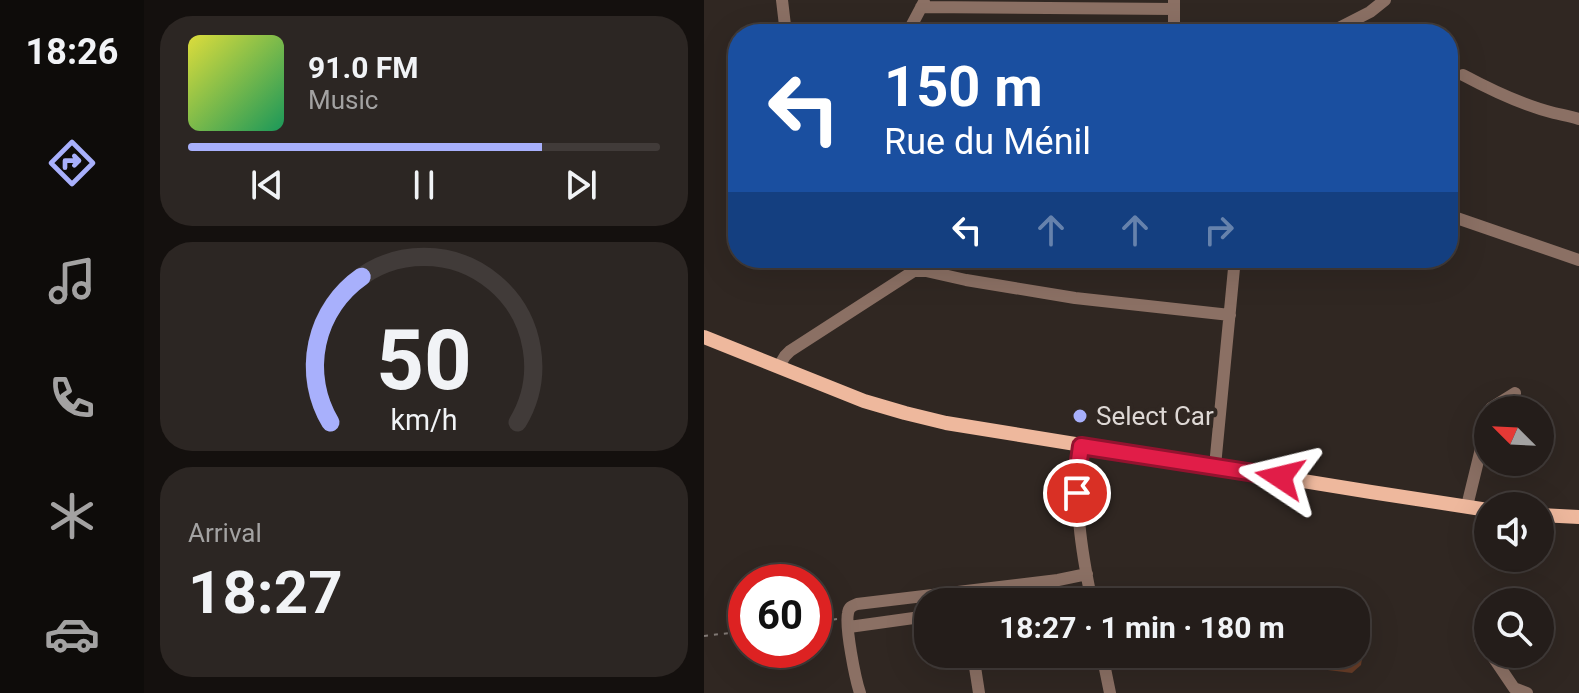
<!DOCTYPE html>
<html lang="en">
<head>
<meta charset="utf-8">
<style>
  :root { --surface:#241d1a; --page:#2c2623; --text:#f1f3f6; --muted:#a3a2a2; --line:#413b39; --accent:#a8b0fc }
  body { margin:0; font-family:Roboto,sans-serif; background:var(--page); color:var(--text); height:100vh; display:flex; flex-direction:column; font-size:30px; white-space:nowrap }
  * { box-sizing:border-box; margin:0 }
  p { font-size:26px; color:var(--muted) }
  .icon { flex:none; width:44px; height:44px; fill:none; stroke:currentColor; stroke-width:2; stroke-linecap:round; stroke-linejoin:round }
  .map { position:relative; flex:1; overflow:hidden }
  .sheet { display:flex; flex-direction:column; gap:16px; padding:16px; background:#14100e; width:560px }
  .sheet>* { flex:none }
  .hud { position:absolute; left:24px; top:24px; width:730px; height:244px; border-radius:32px; box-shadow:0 8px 32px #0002,0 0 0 2px var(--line); background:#1a4fa0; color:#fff; overflow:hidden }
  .needle { width:52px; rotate:294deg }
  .fabs { position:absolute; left:770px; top:396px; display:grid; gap:16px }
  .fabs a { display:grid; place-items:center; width:80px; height:80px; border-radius:50%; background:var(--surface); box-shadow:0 8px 32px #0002,0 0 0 2px var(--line); font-size:40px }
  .speed { position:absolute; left:24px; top:564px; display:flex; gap:16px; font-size:40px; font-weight:700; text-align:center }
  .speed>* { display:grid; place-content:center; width:104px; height:104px; border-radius:50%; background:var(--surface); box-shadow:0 8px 32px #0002,0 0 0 2px var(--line); line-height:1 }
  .speed .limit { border:12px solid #d22; background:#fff; color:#111 }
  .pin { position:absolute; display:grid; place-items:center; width:68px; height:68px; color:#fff; margin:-34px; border:4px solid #fff; border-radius:50%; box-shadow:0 2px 8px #0007 }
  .me { position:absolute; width:88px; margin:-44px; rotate:280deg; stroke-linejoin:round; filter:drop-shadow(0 0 6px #0008) }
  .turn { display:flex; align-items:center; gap:28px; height:168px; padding:0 24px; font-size:36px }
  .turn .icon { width:104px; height:104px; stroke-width:2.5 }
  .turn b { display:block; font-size:56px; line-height:68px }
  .lanes { display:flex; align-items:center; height:76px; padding:0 24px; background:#0003; justify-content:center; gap:40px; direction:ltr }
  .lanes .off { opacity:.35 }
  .big { font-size:60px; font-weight:700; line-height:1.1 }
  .sheet .widget { flex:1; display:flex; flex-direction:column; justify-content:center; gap:12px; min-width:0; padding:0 28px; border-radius:32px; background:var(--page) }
  .sheet .dial { align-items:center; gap:0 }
  .dial svg { height:208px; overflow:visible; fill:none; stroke:var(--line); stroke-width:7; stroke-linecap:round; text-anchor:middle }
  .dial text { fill:var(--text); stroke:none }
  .song { display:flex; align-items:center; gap:24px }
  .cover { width:96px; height:96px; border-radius:12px; background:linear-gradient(135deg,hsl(60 70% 55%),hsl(150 70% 35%)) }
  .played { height:8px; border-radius:4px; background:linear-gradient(90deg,var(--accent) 75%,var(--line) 75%) }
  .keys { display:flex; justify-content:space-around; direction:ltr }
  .trip { position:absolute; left:210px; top:588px; width:456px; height:80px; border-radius:32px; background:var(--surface); box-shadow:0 8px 32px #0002,0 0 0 2px var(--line); font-weight:700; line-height:80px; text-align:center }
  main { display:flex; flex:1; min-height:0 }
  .tabs { display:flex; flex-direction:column; width:144px; justify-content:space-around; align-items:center; background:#0e0c0a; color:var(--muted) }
  .tabs .icon { width:56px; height:56px }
  .tabs .selected { color:var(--accent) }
  .tabs b { font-size:36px; color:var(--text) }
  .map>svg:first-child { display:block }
  .green { fill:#663c27 }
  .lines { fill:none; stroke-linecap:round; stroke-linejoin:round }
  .path { stroke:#837b77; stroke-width:2; stroke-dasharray:4 6; stroke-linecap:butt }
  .minor { stroke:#8b7064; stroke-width:12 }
  .major { stroke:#eeb89d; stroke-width:14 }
  .route-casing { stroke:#92132f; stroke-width:20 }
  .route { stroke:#e11d48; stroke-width:14 }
  .poi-dot { fill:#a8b0fc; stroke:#302722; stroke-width:3 }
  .labels { text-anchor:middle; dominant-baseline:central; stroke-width:8; stroke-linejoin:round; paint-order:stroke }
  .poi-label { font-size:26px; fill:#ded8d5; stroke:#302722; text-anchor:start }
</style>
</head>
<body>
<main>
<nav class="tabs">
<b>18:26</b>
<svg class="icon selected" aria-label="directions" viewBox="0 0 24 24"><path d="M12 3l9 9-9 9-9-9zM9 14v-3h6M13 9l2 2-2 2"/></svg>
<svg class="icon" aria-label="music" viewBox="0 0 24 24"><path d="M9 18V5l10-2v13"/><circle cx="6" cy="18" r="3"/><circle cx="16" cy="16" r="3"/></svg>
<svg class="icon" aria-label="phone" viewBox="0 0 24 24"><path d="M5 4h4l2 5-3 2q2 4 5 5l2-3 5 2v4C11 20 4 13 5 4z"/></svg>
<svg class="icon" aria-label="climate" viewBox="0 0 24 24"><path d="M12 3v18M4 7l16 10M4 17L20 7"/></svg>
<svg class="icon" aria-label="car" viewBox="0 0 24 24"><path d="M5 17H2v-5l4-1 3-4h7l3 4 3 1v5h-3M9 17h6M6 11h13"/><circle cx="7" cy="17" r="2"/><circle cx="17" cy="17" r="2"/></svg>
</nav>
<section class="sheet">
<div class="widget">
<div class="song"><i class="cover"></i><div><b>91.0 FM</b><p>Music</p></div></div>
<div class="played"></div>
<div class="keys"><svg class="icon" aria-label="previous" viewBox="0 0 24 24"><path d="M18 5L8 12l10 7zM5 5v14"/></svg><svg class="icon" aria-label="pause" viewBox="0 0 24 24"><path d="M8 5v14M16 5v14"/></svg><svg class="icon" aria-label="next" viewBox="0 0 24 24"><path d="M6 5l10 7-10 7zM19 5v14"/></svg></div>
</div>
<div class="widget dial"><svg viewBox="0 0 100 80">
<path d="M14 69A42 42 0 1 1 86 69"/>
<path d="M14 69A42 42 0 0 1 26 13" stroke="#a8b0fc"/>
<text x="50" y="56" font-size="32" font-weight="700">50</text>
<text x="50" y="72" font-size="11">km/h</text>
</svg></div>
<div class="widget"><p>Arrival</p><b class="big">18:27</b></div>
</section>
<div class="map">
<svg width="875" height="693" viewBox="0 0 875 693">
  <rect width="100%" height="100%" fill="#302722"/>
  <!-- green -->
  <path class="green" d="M 555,654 L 627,654 L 658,659 L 657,665 L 648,673 L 575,664 L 573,667 L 565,666 L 559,662 L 493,666 L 493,661 L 554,656 Z"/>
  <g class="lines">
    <!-- path -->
    <path class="path" d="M 305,602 L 327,599
      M 110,622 L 133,619
      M 0,636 L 42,631"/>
    <!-- minor -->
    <path class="minor" d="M 78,0 L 82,34
      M 470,0 L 470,34
      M 217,7 L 470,9
      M 203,34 L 220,2
      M 623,34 L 666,12 L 681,0
      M 759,75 C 787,90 818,105 850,113 C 858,115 866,116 875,119
      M 744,215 L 875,260
      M 206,258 L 210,271 L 222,271 L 262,280 L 371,298 L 526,315
      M 75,366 L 81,356 L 86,351 L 230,258
      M 787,410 L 787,408 L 811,393
      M 377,446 C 369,498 377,550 388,602
      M 511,466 L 531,258
      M 763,506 L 784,420
      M 337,602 L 361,599 L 387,598
      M 145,627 L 224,616
      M 776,639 L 784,650
      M 269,654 L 275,693
      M 398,654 L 406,693
      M 787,654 L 810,688 L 823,693
      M 156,693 C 151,678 141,627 144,613 C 145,607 148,606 153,604 L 354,580 L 383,574"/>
    <!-- major -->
    <path class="major" d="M 0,337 L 160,401 L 201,413 L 242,423 L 667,492 L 784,510
      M 836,515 L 875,517"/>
  </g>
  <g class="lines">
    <defs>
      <path id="route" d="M 373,493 L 373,475 L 377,446 L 576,477"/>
    </defs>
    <!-- route casing -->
    <use href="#route" class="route-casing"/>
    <!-- route -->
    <use href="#route" class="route"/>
  </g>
  <!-- markers -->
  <circle class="poi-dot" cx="376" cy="416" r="8"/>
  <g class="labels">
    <!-- poi labels -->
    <g class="poi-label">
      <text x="392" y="416">Select Car</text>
    </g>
  </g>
</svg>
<div class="fabs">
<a><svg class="needle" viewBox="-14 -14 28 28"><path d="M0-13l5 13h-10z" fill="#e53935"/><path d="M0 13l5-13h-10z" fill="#a3a2a2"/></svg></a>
<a><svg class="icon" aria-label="sound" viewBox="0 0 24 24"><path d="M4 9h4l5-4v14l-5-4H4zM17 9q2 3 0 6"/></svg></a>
<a><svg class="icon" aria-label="search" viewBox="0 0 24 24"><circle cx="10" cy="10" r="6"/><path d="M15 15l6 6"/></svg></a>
</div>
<div class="speed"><div class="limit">60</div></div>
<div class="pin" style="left:373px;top:493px;background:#d93025"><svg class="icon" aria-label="arrive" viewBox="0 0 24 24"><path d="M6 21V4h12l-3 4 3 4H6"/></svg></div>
<svg class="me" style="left:576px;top:477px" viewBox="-20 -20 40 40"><path d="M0-17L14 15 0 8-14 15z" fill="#e11d48" stroke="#fff" stroke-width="4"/></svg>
<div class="trip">18:27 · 1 min · 180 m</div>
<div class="hud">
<div class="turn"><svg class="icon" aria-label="left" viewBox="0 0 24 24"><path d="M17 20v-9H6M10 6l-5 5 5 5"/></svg><div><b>150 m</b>Rue du Ménil</div></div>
<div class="lanes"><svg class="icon" aria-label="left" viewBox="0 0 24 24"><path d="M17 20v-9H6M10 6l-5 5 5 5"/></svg><svg class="icon off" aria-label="ahead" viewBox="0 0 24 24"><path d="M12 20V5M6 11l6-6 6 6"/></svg><svg class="icon off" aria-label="ahead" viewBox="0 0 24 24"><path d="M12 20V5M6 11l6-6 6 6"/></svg><svg class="icon off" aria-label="right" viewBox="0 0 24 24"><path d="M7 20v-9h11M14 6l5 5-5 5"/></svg></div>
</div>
</div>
</main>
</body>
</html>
